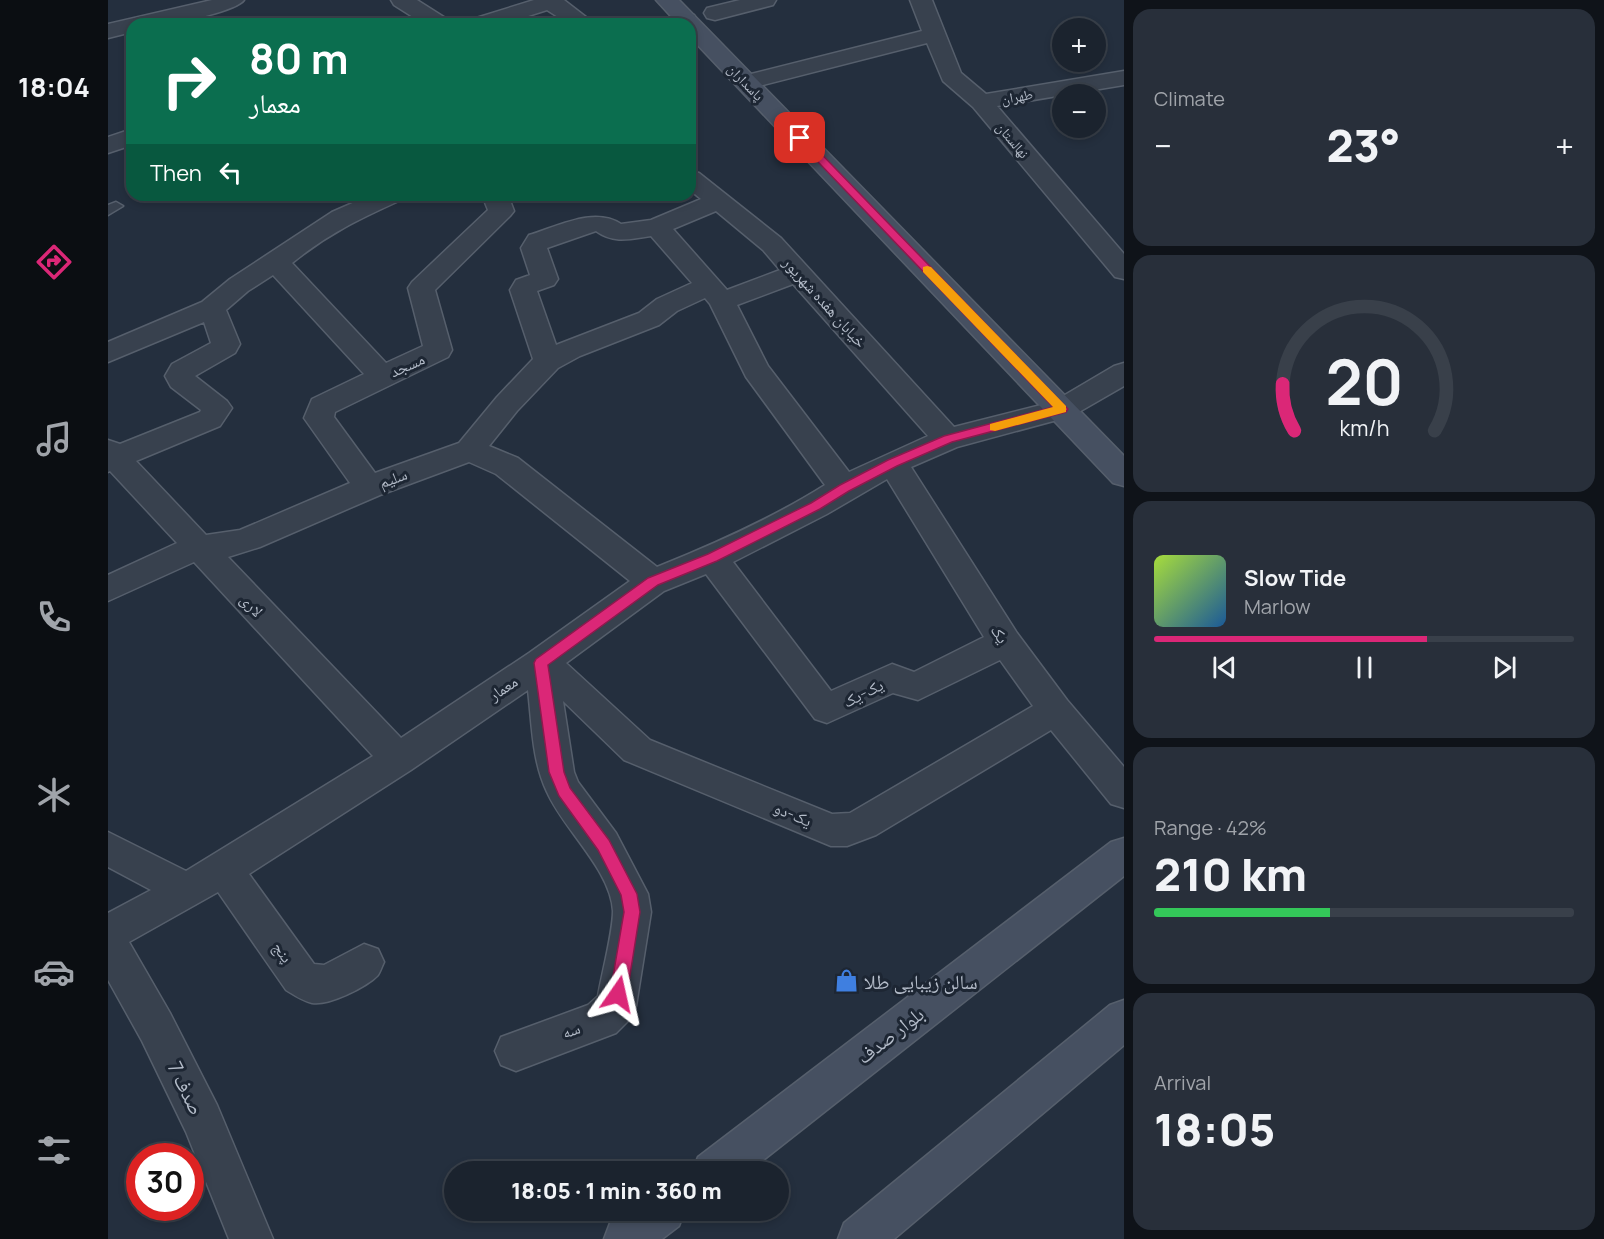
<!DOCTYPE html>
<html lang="en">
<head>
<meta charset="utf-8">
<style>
  :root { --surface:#1b232e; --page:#282f3a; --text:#f1f3f6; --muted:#a0a4aa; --line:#39404a; --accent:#db2777 }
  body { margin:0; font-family:Manrope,"Noto Naskh Arabic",sans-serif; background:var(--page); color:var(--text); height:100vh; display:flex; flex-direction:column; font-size:22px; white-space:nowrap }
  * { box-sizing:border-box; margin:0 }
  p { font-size:20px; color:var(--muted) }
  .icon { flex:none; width:33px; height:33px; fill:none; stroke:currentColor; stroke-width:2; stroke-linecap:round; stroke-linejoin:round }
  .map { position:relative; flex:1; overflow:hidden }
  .sheet { display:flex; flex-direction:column; gap:9px; padding:9px; background:#0f1319; width:480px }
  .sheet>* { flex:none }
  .hud { position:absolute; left:18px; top:18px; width:570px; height:183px; border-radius:18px; box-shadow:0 3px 9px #0003,0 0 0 2px var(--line); background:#0b6e4f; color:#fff; overflow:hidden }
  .buttons { position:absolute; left:944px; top:18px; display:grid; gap:12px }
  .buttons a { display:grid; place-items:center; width:54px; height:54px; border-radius:50%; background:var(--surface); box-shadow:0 3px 9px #0003,0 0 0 2px var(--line); font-size:30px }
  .speed { position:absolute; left:18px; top:1143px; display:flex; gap:12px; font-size:30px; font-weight:700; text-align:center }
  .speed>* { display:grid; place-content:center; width:78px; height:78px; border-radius:50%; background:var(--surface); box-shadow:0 3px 9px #0003,0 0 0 2px var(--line); line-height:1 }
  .speed .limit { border:9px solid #d22; background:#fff; color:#111 }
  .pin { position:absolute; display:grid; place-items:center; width:51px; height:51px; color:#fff; margin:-26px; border-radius:12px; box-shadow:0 3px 9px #0006 }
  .me { position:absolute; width:66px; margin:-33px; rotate:11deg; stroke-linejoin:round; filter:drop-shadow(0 0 4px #0008) }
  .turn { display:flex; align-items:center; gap:21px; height:126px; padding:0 24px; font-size:27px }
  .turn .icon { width:78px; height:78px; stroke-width:2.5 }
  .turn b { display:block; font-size:42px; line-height:51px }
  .then { display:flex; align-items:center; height:57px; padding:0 24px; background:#0003; gap:12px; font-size:22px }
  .big { font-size:45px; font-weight:800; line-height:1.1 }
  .sheet .tile { flex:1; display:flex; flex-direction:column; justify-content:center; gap:9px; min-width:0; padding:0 21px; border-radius:18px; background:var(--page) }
  .sheet .dial { align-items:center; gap:0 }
  .dial svg { height:156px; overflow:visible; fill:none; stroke:var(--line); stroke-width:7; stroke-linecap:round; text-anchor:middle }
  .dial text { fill:var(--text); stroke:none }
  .song { display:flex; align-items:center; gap:18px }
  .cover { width:72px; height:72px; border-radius:9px; background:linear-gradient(135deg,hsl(80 70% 55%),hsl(210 70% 35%)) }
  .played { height:6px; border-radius:3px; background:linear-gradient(90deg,var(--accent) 65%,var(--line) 65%) }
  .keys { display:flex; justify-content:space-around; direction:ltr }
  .heat { display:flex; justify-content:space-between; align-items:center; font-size:33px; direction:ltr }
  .charge { height:9px; border-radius:4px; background:linear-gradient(90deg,#34c759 42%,var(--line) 0) }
  .trip { position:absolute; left:336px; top:1161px; width:345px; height:60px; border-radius:30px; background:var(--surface); box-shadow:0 3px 9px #0003,0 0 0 2px var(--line); font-weight:800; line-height:60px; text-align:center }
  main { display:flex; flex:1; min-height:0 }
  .tab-bar { display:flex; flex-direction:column; width:108px; justify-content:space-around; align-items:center; background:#0b0e12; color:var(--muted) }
  .tab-bar .icon { width:42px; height:42px }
  .tab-bar .selected { color:var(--accent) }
  .tab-bar b { font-size:27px; color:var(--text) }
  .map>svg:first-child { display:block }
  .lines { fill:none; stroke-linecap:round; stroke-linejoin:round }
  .lane-casing { stroke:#565f6c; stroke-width:3 }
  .street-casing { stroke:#565f6c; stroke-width:3 }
  .secondary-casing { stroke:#565f6c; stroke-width:3 }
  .lane { fill:#38414e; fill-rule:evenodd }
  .street { fill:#38414e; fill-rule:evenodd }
  .secondary { fill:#465061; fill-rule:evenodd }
  .route { fill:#db2777; stroke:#8e194d; stroke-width:1.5 }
  .slow { fill:#f59e0b }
  .labels { text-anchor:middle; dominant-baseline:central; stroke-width:6; stroke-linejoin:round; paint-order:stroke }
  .far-street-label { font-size:14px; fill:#b4bcc9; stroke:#1d2633 }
  .street-label { font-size:16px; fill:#b4bcc9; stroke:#1d2633 }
  .near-poi-label { font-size:20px; fill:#b4bcc9; stroke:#1d2633; text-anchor:start }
  .near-street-label { font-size:20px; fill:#b4bcc9; stroke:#1d2633 }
</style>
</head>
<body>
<main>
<nav class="tab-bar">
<b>18:04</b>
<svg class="icon selected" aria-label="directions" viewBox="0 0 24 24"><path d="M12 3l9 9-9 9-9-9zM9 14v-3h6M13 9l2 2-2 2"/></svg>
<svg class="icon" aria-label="music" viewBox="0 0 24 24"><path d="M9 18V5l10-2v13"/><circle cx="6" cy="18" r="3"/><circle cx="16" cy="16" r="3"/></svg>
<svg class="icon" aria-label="phone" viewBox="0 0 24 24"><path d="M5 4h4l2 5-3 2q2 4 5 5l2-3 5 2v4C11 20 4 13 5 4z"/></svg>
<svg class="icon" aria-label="climate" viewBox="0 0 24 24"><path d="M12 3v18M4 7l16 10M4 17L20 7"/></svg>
<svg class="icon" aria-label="car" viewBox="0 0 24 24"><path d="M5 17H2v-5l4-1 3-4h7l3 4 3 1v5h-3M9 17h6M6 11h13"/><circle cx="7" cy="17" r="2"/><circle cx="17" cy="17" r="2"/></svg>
<svg class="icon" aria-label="filters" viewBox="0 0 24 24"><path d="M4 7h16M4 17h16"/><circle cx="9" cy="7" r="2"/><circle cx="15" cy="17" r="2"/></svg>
</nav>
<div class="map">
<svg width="1016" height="1239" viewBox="0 0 1016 1239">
  <rect width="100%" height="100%" fill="#242f3e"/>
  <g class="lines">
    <defs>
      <path id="lane" d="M 8,202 L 15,206 L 0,215 L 0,205 Z"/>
      <path id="street" d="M 104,0 L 136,0 C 128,11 73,22 58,24 C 47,25 35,24 24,24 L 24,32 L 0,38 L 0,24 Z
        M 283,0 L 309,0 L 339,19 L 342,24 L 316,24 L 286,5 Z
        M 426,0 L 456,0 L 487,24 L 461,24 L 439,10 L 395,24 L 362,24 L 365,19 Z
        M 632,0 L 668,0 L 665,5 L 607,20 L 599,18 L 596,13 L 599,8 Z
        M 802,0 L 824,0 L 853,73 L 878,94 L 1016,71 L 1016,85 L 889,106 L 1016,254 L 1016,279 L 1007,277 L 865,107 L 835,81 L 819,43 L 639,89 L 631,87 L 627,82 L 631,77 L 814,31 Z
        M 578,13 L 586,15 L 589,20 L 586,25 L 551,24 L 554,19 Z
        M 24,129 L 24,145 L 0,153 L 0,137 Z
        M 582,171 L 591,173 L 673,238 L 846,427 L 945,402 L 1006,366 L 1016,363 L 1016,386 L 964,416 L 849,447 L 803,467 L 909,633 L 959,700 L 1016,767 L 1016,808 L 1003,804 L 943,730 L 768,835 L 739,846 L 723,846 L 516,760 L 455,701 L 466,772 L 470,782 L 508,833 L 540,894 L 543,912 L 528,1006 L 522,1019 L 508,1033 L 408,1071 L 393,1065 L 387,1051 L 393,1037 L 480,1005 L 490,996 C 494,973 505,932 505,911 C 503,870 455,829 439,792 C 424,761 424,724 420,690 L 303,770 L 141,874 L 206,964 L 216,965 L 256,944 L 270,949 L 276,962 C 274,966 272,972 270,975 C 259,987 220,1006 204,1003 C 195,1001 186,995 178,990 L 110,892 L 21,942 L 62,1013 L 109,1105 L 165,1239 L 121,1239 L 78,1132 L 34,1041 L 0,980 L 0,913 L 43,890 L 0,867 L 0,832 L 78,871 L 265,756 L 86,562 L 0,601 L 0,575 L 69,543 L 2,471 L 0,472 L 0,440 L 12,444 L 92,412 L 93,410 L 63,387 L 57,376 L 64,364 L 103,343 L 96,322 L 0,362 L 0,342 L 94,302 L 122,279 L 224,212 L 263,195 L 297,195 L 293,200 C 251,219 220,234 184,263 L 278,363 L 315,346 L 300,288 L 304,282 L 380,210 L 374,195 L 400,195 L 406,211 L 402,216 L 327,290 L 344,350 L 340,357 L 227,412 L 226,417 L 267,473 L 351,443 L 389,397 L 425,359 L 402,290 L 408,280 L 422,275 L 413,248 L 421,235 C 449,227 486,206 513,224 L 543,220 L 593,199 L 582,190 ZM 608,211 L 655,250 L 672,270 L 619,290 L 565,229 ZM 488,231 C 506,244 522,239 543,236 L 584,283 L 549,299 L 531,313 L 448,345 L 429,291 L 446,285 L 450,279 L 439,248 ZM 165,275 L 256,374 L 204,399 L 196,418 L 242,483 L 132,530 L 98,535 L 28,461 L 112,426 L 124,408 L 119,401 L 87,376 L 127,353 L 132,344 L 118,310 L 140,291 ZM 685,284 L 820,436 L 741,472 L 660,366 L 629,305 ZM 597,298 L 602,304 L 638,377 L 717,485 C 665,518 606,544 549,567 L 410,458 L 381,446 L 409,411 L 450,368 L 472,356 L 551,325 L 569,311 ZM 361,462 L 388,474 L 522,581 L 421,653 L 293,738 L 120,557 L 152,547 L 272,495 ZM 779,479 L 876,637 L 806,672 L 784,664 L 723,691 L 625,562 L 719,514 ZM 598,574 L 707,719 L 719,723 L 785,693 L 810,700 L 892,660 L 925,706 L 742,813 L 724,814 L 542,740 L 458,663 L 556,591 Z"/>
      <path id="secondary" d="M 548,0 L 571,0 L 1016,456 L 1016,486 L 1005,483 L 582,37 L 582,24 L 570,24 Z
        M 1016,838 L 1016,876 L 640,1172 L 584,1172 L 590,1157 L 1003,842 Z
        M 1016,1000 L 1016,1045 L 786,1239 L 730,1239 L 736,1223 L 1002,1005 Z
        M 519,1210 L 577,1210 L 571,1226 L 554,1239 L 496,1239 L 502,1223 Z"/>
    </defs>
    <!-- lane casing -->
    <use href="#lane" class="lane-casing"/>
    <!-- street casing -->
    <use href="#street" class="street-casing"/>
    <!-- secondary casing -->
    <use href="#secondary" class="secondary-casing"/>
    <!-- lane -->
    <use href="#lane" class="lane"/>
    <!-- street -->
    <use href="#street" class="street"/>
    <!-- secondary -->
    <use href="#secondary" class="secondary"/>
  </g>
  <!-- route -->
  <path class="route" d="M 689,136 L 696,136 L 960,409 L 958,412 L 844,442 L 789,466 L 741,491 L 712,509 L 609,561 L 550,585 L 440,665 L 456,772 L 462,788 L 501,840 L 529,894 L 532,912 L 519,994 L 516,1000 L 510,1002 L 505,1000 L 502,994 L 516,912 L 513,895 L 490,850 L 451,796 L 441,772 L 426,663 L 428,659 L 540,578 L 600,554 L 703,503 L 732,485 L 780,460 L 836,436 L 945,407 L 689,140 Z"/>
  <!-- slow -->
  <path class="slow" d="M 819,266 L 823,267 L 958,406 L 958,412 L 887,431 L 882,430 L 882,424 L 945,407 L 815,272 L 815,267 Z"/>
  <!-- icons -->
  <defs>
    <symbol id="shop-bare" viewBox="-9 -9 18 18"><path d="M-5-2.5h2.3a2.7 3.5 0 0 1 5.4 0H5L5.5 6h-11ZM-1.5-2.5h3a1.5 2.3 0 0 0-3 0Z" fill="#3f7fe0" stroke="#1d2633" stroke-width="2.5" paint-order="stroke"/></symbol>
  </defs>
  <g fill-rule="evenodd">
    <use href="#shop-bare" x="722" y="964" width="33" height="33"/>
  </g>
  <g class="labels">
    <!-- far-street labels -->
    <g class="far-street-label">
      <text transform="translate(638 82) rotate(46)">پاسداران</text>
      <text transform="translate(909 96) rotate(-10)">طهران</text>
      <text transform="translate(905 140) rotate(50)">نهالستان</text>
    </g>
    <!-- street labels -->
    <g class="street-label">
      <text transform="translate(717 302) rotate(48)">خیابان هفده شهریور</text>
      <text transform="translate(299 365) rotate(-24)">مسجد</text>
      <text transform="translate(285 478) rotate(-20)">سلیم</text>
      <text transform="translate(144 605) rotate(47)">لاری</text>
      <text transform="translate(892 634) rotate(57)">یک</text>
      <text transform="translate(395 688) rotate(-34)">معمار</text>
      <text transform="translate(755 693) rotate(-27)">یک-یک</text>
      <text transform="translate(685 814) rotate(23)">یک-دو</text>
      <text transform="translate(175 952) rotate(55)">پنج</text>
      <text transform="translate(463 1030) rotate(-20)">سه</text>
    </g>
    <!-- near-poi labels -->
    <g class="near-poi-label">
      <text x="756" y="981">سالن زیبایی طلا</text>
    </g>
    <!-- near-street labels -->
    <g class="near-street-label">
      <text transform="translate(782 1035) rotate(-38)">بلوار صدف</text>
      <text transform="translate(78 1088) rotate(64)">صدف 7</text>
    </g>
  </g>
</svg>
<div class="buttons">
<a>+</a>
<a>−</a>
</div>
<div class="speed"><div class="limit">30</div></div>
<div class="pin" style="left:692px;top:138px;background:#d93025"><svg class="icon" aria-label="arrive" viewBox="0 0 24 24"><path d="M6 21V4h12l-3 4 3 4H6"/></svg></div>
<svg class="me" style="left:510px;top:994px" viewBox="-20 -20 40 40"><path d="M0-17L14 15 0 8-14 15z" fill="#db2777" stroke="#fff" stroke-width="4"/></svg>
<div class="trip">18:05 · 1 min · 360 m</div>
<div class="hud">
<div class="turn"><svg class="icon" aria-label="right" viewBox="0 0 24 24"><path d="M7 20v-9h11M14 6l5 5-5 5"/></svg><div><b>80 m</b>معمار</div></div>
<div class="then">Then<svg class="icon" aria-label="left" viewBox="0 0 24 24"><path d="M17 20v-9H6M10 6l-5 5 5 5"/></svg></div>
</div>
</div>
<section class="sheet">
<div class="tile"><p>Climate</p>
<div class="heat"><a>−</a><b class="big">23°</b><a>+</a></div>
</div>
<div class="tile dial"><svg viewBox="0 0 100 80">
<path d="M14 69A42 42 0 1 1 86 69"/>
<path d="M14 69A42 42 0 0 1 8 45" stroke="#db2777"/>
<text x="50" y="56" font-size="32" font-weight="700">20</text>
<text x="50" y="72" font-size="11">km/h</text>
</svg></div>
<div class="tile">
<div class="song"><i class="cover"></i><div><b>Slow Tide</b><p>Marlow</p></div></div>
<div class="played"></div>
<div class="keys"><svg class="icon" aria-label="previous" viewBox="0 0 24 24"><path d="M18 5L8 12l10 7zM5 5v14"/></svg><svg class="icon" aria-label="pause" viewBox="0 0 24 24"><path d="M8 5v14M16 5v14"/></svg><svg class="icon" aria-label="next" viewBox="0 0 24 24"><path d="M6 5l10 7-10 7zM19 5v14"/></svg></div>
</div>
<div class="tile"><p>Range · 42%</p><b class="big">210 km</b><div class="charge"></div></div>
<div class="tile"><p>Arrival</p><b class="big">18:05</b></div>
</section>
</main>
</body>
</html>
